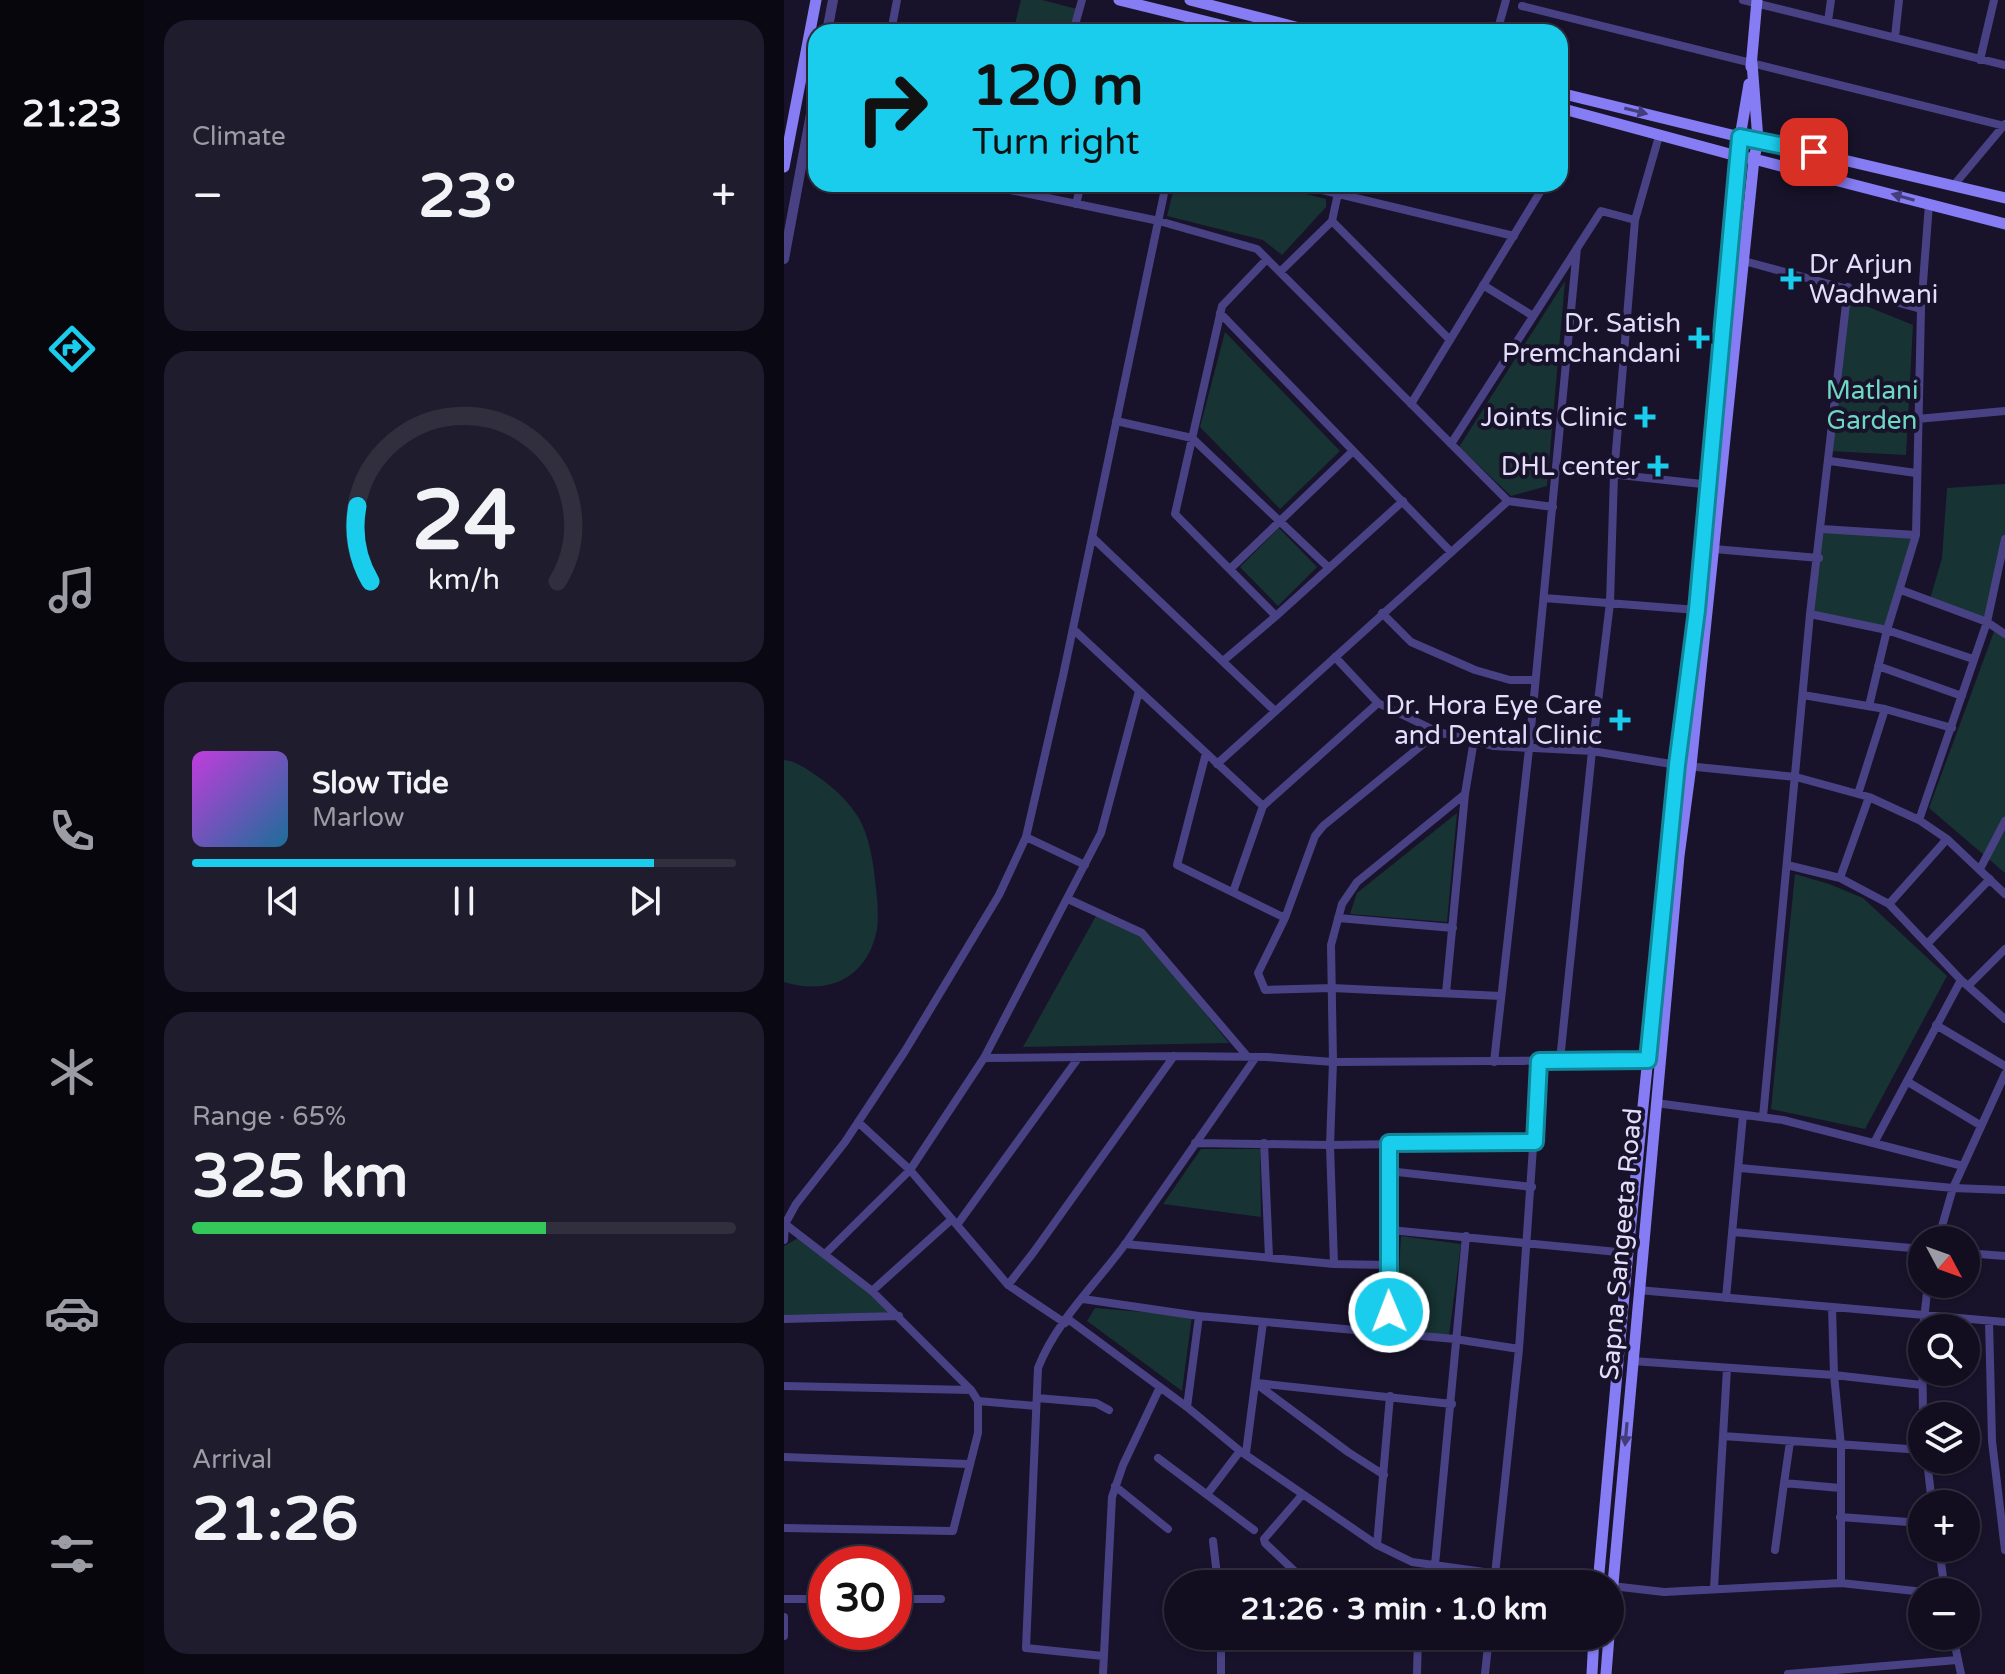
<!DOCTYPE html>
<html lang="en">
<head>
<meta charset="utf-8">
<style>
  :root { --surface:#120e20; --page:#1f1c2d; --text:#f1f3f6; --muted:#9c9ca5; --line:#312e3e; --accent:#1acdec }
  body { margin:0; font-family:"Varela Round",sans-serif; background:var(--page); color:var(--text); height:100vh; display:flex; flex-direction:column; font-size:30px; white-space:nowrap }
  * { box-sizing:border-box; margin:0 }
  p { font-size:26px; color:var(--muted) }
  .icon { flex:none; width:44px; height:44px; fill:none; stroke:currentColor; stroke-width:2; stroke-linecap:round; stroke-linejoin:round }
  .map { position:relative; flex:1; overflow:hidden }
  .details { display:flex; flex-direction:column; gap:20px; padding:20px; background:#0a0812; width:640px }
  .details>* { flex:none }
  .banner { position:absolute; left:24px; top:24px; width:760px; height:168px; border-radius:24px; box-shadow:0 2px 6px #0004,0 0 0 2px var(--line); background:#1acdec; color:#111; overflow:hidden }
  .needle { width:52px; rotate:131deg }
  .controls { position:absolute; left:1124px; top:1226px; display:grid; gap:16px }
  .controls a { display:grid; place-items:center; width:72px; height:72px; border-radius:50%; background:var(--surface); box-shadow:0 2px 6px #0004,0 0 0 2px var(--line); font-size:40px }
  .speed { position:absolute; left:24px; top:1546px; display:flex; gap:16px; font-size:40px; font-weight:700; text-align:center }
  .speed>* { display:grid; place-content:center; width:104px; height:104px; border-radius:50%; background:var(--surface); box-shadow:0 2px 6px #0004,0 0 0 2px var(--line); line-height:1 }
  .speed .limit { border:12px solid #d22; background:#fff; color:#111 }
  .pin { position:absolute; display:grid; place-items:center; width:68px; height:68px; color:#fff; margin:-34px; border-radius:16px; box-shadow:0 4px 12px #0006 }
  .me { position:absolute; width:88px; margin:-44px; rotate:359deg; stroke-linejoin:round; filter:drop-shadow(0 0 6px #0008) }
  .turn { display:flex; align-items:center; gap:28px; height:168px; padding:0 32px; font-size:36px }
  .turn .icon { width:104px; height:104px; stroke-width:2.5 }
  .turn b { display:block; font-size:56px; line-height:68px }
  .big { font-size:60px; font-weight:700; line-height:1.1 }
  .details .tile { flex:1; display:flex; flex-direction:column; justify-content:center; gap:12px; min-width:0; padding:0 28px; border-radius:24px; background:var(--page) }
  .details .dial { align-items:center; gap:0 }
  .dial svg { height:208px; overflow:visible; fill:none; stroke:var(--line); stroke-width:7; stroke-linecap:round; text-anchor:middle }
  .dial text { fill:var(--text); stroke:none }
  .song { display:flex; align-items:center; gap:24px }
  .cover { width:96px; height:96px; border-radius:12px; background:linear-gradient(135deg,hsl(290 70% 55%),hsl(200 70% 35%)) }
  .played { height:8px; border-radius:4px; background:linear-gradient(90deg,var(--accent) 85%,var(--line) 85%) }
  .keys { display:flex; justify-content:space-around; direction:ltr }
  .heat { display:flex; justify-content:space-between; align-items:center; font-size:44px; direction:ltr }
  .charge { height:12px; border-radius:6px; background:linear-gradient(90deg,#34c759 65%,var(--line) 0) }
  .trip { position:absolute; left:380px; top:1570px; width:460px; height:80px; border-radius:40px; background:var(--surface); box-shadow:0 2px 6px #0004,0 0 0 2px var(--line); font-weight:700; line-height:80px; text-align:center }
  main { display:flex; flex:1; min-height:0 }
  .tab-bar { display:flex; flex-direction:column; width:144px; justify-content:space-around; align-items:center; background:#07060d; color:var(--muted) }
  .tab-bar .icon { width:56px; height:56px }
  .tab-bar .current { color:var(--accent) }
  .tab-bar b { font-size:36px; color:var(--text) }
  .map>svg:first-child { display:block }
  .park { fill:#173333 }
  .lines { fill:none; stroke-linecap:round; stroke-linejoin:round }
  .minor { stroke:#484285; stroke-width:8 }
  .tertiary { stroke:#484285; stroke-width:10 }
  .secondary { stroke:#867df4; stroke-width:11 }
  .oneway { fill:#443d7b }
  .route-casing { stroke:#118599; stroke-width:20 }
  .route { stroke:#1acdec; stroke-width:14 }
  .poi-dot { fill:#1acdec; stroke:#18132a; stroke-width:3 }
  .labels { text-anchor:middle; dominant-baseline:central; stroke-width:8; stroke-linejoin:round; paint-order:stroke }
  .poi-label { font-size:26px; fill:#e3defc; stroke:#18132a; text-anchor:end }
  .park-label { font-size:26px; fill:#6fd8c3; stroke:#18132a }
  .street-label { font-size:26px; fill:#e3defc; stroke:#18132a }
</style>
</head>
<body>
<main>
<nav class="tab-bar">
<b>21:23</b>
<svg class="icon current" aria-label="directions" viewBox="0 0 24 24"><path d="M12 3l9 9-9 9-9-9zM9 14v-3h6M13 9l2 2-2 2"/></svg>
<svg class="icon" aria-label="music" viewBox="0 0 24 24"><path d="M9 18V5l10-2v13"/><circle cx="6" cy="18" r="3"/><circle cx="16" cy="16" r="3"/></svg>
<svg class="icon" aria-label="phone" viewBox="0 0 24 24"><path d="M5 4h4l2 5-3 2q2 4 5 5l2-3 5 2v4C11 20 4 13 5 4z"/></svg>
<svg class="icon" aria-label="climate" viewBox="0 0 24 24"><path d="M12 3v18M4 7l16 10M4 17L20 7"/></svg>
<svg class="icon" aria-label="car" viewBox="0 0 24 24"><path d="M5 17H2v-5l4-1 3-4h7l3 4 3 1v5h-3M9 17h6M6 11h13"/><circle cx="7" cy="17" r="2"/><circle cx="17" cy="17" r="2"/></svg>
<svg class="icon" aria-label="filters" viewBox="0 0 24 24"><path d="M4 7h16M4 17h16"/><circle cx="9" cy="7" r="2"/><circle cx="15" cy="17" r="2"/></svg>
</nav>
<section class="details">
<div class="tile"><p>Climate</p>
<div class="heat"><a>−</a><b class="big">23°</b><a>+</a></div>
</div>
<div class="tile dial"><svg viewBox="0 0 100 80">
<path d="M14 69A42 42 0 1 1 86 69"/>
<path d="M14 69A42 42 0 0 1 9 40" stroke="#1acdec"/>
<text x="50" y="56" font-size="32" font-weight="700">24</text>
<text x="50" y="72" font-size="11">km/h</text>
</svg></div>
<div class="tile">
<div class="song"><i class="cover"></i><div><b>Slow Tide</b><p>Marlow</p></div></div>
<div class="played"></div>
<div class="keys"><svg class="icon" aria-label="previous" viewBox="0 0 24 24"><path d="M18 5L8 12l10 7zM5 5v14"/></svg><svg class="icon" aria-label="pause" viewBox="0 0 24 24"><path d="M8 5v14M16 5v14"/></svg><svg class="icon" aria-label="next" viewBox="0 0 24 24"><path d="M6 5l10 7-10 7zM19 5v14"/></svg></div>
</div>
<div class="tile"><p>Range · 65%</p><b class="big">325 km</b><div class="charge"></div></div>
<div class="tile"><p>Arrival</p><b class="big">21:26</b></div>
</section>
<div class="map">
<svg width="1221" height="1674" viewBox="0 0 1221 1674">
  <rect width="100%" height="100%" fill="#18132a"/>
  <!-- park -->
  <path class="park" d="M 237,0 L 258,0 L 297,10 L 291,32 L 229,32 Z
    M 391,184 L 483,184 L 542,199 L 542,207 L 498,255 L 479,240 L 383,216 Z
    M 781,281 L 763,486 L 727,496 L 675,447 Z
    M 1065,299 L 1129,325 L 1122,455 L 1045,451 Z
    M 441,332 L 556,451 L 496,509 L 416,427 Z
    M 1221,484 L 1221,539 L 1203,622 L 1146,599 L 1158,558 L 1163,488 Z
    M 495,528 L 533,567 L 494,606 L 456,567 Z
    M 1038,529 L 1132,535 L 1103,630 L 1026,614 Z
    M 1211,629 L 1221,636 L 1221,873 L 1145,808 Z
    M 0,760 C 12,761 23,769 33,776 C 50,788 65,801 76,820 C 85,837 89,860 91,880 C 93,896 95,913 93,929 C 84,978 44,996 0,982 Z
    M 673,813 L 663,922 L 566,914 L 573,893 Z
    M 1011,874 L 1045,884 L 1079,898 L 1163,976 L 1081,1129 L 987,1109 Z
    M 312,916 L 356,933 L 445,1043 L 239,1047 Z
    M 417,1149 L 476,1149 L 477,1217 L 379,1204 Z
    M 18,1236 L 115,1316 L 0,1319 L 0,1246 Z
    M 617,1236 L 677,1244 L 665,1335 L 611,1332 Z
    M 311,1308 L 408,1316 L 398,1391 L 303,1321 Z"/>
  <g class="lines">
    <!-- minor -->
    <path class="minor" d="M 959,0 L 1221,65
      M 738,6 L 1221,126
      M 1044,21 L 1047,0
      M 107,32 L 113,0
      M 289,32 L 298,0
      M 713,32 L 722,0
      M 1111,37 L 1115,0
      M 1196,60 L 1210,0
      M 776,128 L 781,109
      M 197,184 L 375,221 L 473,249 L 724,501 L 769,507
      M 513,184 L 730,236
      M 744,184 L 760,188
      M 1170,185 L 1221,124
      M 292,204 L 297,184
      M 548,221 L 666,340
      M 483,259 L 438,306 L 391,514 L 492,616
      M 960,261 L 1137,309
      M 496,272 L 548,221 L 556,184
      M 699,285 L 749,316
      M 436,313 L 667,552
      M 627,404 L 761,184
      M 1133,419 L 1221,411
      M 332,421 L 408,438 L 545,568
      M 667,444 L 817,211 L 851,220
      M 1046,461 L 1132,473
      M 772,468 L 927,485
      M 1038,529 L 1132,535
      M 308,537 L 491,711
      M 930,549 L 1035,558
      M 446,569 L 569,451
      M 1117,590 L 1203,622 L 1221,634
      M 760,598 L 913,610
      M 598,613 L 627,642 L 691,670 L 726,680 L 751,680
      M 1026,614 L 1103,630 L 1189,659
      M 289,629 L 479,806
      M 551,657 L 594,703 L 654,732 L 710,746 L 808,751 L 893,765 L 1012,777 L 1085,797 L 1135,820 L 1163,839 L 1221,894
      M 439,661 L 492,616 L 619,501
      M 1094,666 L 1178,696
      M 1019,695 L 1101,709 L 1168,728
      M 1085,706 L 1103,630 L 1132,535 L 1137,309 L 1145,204
      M 654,732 L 539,826 L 531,836 L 501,918 L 474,973 L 481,990 L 548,988 L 717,996
      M 422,753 L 393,865 L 501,918
      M 433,764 L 724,501
      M 1074,794 L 1101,709
      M 1135,820 L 1203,622 L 1221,539
      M 242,837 L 301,865
      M 1003,865 L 1056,878 L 1105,904 L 1177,980 L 1221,1019
      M 1196,869 L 1221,821
      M 1056,878 L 1085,797
      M 449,892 L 479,806 L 594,703
      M 284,899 L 358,933 L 463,1056
      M 1105,904 L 1163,839
      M 554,918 L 669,928
      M 1143,944 L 1206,879
      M 1184,986 L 1221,949
      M 662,993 L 681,794 L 690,740
      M 1152,1025 L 1221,1066
      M 200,1058 L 390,1056 L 483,1057 L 549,1062 L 867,1060
      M 776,1060 L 808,751 L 826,603 L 830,475 L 851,220 L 875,136
      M 710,1062 L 745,749 L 793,248
      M 1124,1082 L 1196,1125
      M 872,1103 L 999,1120 L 1179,1166
      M 979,1117 L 1026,614 L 1064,287
      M 74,1122 L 126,1170 L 224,1285 L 281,1323
      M 411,1143 L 546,1145 L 751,1142
      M 480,1143 L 485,1257
      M 605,1143 L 605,1335
      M 1090,1143 L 1177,980
      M 956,1168 L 1169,1188 L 1221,1190
      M 604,1171 L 748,1187
      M 173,1225 L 295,1057
      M 606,1230 L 844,1253
      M 949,1232 L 1138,1249
      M 0,1240 L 1,1224 L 12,1204 L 61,1142 L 121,1051 L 215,895 L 242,837 L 279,676 L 382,184
      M 1154,1240 L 1169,1188 L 1221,1074
      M 341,1244 L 550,1264 L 604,1265
      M 42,1253 L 126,1170 L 200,1058 L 317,833 L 355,691
      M 1182,1253 L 1221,1256
      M 550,1264 L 546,1145 L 549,1062 L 547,945 L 558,904 L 573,882 L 681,794
      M 224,1285 L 249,1253 L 390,1056
      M 854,1290 L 1221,1322
      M 88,1291 L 168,1219
      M 942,1298 L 959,1115
      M 299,1299 L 415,1316 L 671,1339 L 735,1349
      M 1048,1307 L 1050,1375 L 1057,1446 L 1057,1583
      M 0,1319 L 115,1316
      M 284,1319 L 403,1407 L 456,1451 L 593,1545 L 628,1562 L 788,1584
      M 1205,1321 L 1208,1441 L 1221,1550
      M 1139,1328 L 1144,1284
      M 1138,1335 L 1139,1416
      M 848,1361 L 1050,1375 L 1138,1385
      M 473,1383 L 668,1404
      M 474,1385 L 564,1452 L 600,1475
      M 0,1386 L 187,1390
      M 253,1398 L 312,1403 L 325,1410
      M 194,1401 L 252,1406
      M 403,1407 L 415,1316
      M 939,1436 L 1138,1450
      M 462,1453 L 479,1322
      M 0,1457 L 184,1464
      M 374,1458 L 470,1530
      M 1143,1460 L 1148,1504
      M 1000,1483 L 1006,1442
      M 331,1486 L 384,1529
      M 424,1493 L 456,1451
      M 518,1495 L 480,1539 L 481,1543 L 524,1584
      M 1056,1517 L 1138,1523
      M 0,1528 L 169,1531 L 194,1433 L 194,1401 L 187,1390 L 88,1291 L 1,1224
      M 429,1541 L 434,1584
      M 593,1545 L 606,1396
      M 1155,1548 L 1161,1592
      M 991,1550 L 1000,1483 L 1056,1488
      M 651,1565 L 682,1236
      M 546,1584 C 560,1580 578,1577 592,1584
      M 710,1584 L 735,1349 L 755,1061
      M 828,1586 L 880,1592 L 1057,1583 L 1140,1592
      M 930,1588 L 943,1369
      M 0,1599 L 42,1599
      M 110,1599 L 157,1599
      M 0,1617 L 0,1636
      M 531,1636 L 535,1642 L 543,1642 L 611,1636
      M 1169,1636 L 1177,1674
      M 319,1656 L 242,1648 L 254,1368 C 272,1321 313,1283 342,1243 C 386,1181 428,1119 472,1057
      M 319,1674 L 328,1497 L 339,1465 L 376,1387
      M 437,1674 L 437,1636
      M 633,1674 L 634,1636
      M 701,1674 L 705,1636
      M 1004,1674 L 1173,1660"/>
    <!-- tertiary -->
    <path class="tertiary" d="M 43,32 L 49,0
      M 0,259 L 32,87"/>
    <!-- secondary -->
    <path class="secondary" d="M 335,0 L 465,32
      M 406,0 L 531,32
      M 968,63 L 974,140 L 970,159 L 953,156 L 956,137 L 974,140 L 1221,198
      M 967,67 L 973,0
      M 776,93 L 956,137 L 965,84
      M 776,108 L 953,156 L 913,610 L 907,639 L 843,1262 L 814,1584
      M 0,167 L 32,0
      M 826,1617 L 895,856 L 907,766 L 970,159 L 1221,224
      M 808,1674 L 810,1636
      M 822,1674 L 825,1636"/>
  </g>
  <!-- one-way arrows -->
  <defs><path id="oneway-solid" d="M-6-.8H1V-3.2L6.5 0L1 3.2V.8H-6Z" transform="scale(2)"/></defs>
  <g class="oneway">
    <use href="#oneway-solid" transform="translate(852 111) rotate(14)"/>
    <use href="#oneway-solid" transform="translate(1119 197) rotate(-164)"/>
    <use href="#oneway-solid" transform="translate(842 1434) rotate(95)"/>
  </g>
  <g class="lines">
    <defs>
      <path id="route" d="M 605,1312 L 605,1143 L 751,1142 L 755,1061 L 864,1060 L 893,765 L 913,610 L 956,137 L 1030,152"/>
    </defs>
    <!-- route casing -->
    <use href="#route" class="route-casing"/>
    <!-- route -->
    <use href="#route" class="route"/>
  </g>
  <!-- markers -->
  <g class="poi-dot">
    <path d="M1003 267h8v8h8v8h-8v8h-8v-8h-8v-8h8z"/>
    <path d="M911 326h8v8h8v8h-8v8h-8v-8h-8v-8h8z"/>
    <path d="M857 405h8v8h8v8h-8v8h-8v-8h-8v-8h8z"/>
    <path d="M870 454h8v8h8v8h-8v8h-8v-8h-8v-8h8z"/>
    <path d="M832 708h8v8h8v8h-8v8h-8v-8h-8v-8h8z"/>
  </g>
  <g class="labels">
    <!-- poi labels -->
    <g class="poi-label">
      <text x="1025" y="264" text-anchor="start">Dr Arjun<tspan x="1025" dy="30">Wadhwani</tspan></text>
      <text x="897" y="323">Dr. Satish<tspan x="897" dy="30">Premchandani</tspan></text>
      <text x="843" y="417">Joints Clinic</text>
      <text x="856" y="466">DHL center</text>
      <text x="818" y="705">Dr. Hora Eye Care<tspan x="818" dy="30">and Dental Clinic</tspan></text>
    </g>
    <!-- park labels -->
    <g class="park-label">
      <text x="1088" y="390">Matlani<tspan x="1088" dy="30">Garden</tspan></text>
    </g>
    <!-- street labels -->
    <g class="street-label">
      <text transform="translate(837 1244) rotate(-85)">Sapna Sangeeta Road</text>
    </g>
  </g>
</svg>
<div class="controls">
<a><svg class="needle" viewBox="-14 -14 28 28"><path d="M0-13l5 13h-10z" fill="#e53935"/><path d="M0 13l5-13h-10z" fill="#9c9ca5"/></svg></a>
<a><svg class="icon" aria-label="search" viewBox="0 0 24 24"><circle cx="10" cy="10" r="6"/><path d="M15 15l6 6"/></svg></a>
<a><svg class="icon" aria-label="layers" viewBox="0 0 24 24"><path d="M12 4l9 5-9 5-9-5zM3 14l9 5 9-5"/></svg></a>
<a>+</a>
<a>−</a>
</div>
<div class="speed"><div class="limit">30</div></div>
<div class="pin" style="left:1030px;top:152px;background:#d93025"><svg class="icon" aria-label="arrive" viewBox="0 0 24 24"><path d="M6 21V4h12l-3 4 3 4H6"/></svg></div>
<svg class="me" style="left:605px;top:1312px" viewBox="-20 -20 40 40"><circle r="17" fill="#1acdec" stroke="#fff" stroke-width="3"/><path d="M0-11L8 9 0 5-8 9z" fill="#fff"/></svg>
<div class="trip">21:26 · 3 min · 1.0 km</div>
<div class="banner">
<div class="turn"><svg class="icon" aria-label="right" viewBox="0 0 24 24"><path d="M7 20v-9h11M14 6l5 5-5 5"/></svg><div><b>120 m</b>Turn right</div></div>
</div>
</div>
</main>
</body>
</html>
